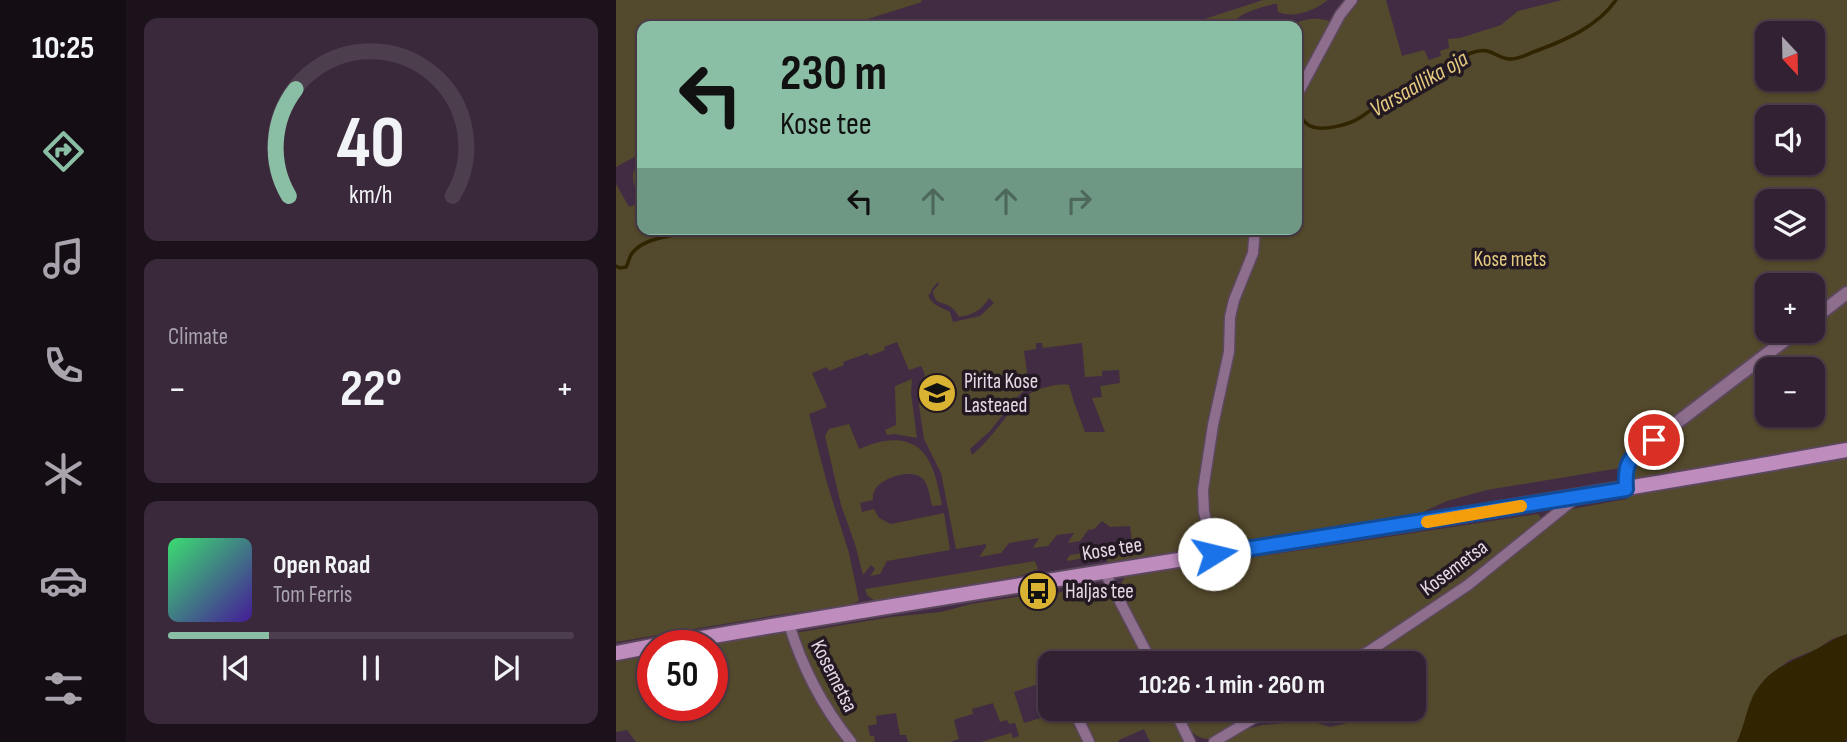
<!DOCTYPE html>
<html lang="en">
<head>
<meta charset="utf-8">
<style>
  :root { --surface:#322132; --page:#3a293a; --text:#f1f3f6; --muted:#a8a3ac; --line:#4d3e4d; --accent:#8abfa5 }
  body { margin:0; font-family:"Sofia Sans Condensed",sans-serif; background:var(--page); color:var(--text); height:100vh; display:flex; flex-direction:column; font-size:26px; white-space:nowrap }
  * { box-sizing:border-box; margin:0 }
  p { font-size:23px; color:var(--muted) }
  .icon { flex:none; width:38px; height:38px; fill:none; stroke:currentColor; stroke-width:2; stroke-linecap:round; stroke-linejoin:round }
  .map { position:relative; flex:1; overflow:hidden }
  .sheet { display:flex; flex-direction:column; gap:18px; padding:18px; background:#1c121c; width:490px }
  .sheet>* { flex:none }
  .guide { position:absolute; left:21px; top:21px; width:665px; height:214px; border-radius:14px; box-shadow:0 2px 5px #0004,0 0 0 2px var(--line); background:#8abfa5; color:#111; overflow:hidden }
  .needle { width:46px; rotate:158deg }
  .buttons { position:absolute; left:1139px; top:21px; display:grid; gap:14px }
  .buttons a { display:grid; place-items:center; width:70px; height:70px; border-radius:14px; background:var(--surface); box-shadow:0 2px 5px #0004,0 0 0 2px var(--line); font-size:35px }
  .speed { position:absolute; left:21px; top:630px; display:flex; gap:14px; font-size:35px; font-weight:700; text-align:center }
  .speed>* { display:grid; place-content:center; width:91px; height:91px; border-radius:50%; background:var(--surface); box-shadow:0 2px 5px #0004,0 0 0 2px var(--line); line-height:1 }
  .speed .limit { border:10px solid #d22; background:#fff; color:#111 }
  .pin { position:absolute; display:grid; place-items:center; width:60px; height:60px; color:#fff; margin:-30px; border:4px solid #fff; border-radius:50%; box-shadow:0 2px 7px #0007 }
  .me { position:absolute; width:77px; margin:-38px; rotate:81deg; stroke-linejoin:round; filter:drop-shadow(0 0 5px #0008) }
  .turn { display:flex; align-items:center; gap:24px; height:147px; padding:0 28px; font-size:32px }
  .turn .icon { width:91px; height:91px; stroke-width:2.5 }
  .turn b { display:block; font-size:49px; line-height:60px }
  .lanes { display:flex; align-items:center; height:66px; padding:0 28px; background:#0003; justify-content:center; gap:35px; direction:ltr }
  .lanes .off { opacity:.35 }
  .big { font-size:52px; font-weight:700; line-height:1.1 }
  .sheet .card { flex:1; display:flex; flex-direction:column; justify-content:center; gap:10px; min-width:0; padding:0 24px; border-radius:14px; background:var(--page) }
  .sheet .dial { align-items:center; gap:0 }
  .dial svg { height:182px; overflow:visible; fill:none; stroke:var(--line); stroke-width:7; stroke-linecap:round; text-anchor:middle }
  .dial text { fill:var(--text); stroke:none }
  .song { display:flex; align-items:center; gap:21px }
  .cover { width:84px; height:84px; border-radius:10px; background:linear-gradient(135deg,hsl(140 70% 55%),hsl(260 70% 35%)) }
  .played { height:7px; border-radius:4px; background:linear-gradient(90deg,var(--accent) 25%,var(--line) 25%) }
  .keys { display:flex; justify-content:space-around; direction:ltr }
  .heat { display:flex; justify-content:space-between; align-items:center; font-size:38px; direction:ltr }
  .trip { position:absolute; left:422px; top:651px; width:388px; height:70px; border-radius:14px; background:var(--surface); box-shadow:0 2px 5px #0004,0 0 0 2px var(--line); font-weight:700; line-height:70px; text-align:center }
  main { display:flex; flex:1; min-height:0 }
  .dock { display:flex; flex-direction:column; width:126px; justify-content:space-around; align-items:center; background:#140d14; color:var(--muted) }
  .dock .icon { width:49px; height:49px }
  .dock .selected { color:var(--accent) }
  .dock b { font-size:32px; color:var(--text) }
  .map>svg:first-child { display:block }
  .green { fill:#53492c; fill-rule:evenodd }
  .water { fill:#302500 }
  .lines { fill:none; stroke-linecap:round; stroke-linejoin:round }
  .stream { stroke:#302500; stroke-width:3.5 }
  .minor-casing { stroke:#5c485d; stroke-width:13 }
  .tertiary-casing { stroke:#5c485d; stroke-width:16 }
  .secondary-casing { stroke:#5c485d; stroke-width:18 }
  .minor { stroke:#8d6e8d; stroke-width:10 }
  .tertiary { stroke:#8d6e8d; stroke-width:12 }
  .secondary { stroke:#be8dbe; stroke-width:14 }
  .route-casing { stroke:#114b97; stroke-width:18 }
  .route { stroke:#1a73e8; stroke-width:12 }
  .slow { stroke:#f59e0b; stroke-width:12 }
  .labels { text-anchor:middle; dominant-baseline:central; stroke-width:7; stroke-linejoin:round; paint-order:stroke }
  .park-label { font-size:21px; fill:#e5cb7f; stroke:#231923 }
  .poi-label { font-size:21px; fill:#e6d8e6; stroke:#231923; text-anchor:start }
  .street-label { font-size:21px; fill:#e6d8e6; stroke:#231923 }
  .water-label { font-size:23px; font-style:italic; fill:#e4c97e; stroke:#231923 }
</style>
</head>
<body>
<main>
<nav class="dock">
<b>10:25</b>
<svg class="icon selected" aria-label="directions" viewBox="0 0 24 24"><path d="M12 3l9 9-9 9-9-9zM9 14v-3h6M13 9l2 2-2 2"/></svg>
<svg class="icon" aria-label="music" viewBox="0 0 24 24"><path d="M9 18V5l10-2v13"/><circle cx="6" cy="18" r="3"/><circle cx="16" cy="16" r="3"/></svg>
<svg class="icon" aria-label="phone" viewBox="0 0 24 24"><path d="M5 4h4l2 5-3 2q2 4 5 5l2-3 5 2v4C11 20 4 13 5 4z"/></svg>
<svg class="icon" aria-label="climate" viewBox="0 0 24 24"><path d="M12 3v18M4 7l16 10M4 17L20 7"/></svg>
<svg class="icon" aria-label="car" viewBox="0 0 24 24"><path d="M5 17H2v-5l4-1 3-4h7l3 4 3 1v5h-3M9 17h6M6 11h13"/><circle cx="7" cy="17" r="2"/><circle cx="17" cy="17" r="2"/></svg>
<svg class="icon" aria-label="filters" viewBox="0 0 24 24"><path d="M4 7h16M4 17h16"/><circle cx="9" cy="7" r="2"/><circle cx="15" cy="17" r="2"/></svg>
</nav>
<section class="sheet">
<div class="card dial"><svg viewBox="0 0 100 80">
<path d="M14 69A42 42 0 1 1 86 69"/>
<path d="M14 69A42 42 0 0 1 17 22" stroke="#8abfa5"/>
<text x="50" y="56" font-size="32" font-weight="700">40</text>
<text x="50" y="72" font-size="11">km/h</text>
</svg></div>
<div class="card"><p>Climate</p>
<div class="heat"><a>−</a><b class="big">22°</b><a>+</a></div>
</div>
<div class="card">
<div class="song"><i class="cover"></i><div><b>Open Road</b><p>Tom Ferris</p></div></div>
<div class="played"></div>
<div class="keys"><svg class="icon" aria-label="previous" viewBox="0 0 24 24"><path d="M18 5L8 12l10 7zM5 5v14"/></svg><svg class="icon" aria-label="pause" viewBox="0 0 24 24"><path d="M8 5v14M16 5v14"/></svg><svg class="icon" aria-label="next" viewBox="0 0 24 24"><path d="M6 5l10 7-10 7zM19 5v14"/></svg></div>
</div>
</section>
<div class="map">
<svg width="1231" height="742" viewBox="0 0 1231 742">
  <rect width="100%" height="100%" fill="#422c43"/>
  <!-- green -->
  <path class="green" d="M 0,0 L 305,0 L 306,2 L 229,26 L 205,26 L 202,22 L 187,26 L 26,26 L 26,153 L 0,167 Z
    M 647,0 L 712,0 C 699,10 678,19 662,12 L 661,4 L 658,4 C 644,8 622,12 616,26 L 567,26 Z
    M 743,0 L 770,0 L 786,56 L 808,50 L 813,60 L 825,56 L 824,51 L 833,48 L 832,39 L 844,38 L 885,25 L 902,11 L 946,0 L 1231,0 L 1231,634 L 1216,639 L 1201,649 L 1174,660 L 1152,676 L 1132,711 L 1126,731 L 1121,742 L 610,742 L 624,731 L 646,725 L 695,721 L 714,727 L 783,711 L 784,709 L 798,709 L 798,663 L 767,663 L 755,646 L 725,663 L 541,663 L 504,594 L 504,585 L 509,577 L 922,514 L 925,518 L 915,529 L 956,509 L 1011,499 L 1010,467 L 871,490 L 831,501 L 798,516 L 505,560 L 492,562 L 489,558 L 490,548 L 494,548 L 495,553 L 517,549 L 514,526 L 494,527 L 486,521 L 478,529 L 472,530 L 464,541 L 452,543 L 458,533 L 441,535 L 432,546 L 417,548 L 423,538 L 393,543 L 385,553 L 363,557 L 370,547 L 370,544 L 340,549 L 325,473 L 308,439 L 303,406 L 305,389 L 309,375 L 305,366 L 293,370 L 281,342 L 268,347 L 269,350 L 253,356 L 252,353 L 227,362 L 228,365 L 213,371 L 211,367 L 196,373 L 211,407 L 193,414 L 211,483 L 233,553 L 243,601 L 233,605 L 155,616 L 0,642 L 0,184 L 13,207 L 25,203 C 20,189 9,172 26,163 L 26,177 L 22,178 L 23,182 L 20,183 L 26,194 L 26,229 L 681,229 L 681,26 L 674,26 C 693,16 702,18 722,23 ZM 1152,33 L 1197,33 L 1197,79 L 1152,79 ZM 1152,117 L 1197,117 L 1197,163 L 1152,163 ZM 1152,201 L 1197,201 L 1197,247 L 1152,247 ZM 322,282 L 323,284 L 317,291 C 319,307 327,300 336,308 C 339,310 341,314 343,317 C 357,315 366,310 373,298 L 378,303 L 364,316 L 337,322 L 334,312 C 323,306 317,306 312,295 L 314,294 L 316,289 ZM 1152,285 L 1197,285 L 1197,331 L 1152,331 ZM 420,343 L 426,343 L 427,348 L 466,343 L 469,377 L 486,376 L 486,371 L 503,370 L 504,383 L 484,386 L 486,397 L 476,398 L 489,432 L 469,432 L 458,402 L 453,385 C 440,383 418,389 407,398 C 389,415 377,438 356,455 L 354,449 L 374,431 L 400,398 L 413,386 L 408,351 L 420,349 ZM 1152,369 L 1197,369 L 1197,415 L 1152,415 Z
    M 296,379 L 295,393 L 301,438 L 279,434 L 271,435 L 269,430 L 280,425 L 279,386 Z
    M 233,424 L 243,449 C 251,446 260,442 269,441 C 312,435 319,470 326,505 L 316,506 C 314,498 313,486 307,479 C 296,468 268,477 260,488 C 257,493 257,494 257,500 L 244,503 L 246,512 L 258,509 L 263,518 L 275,524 L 328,513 L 334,550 L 271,561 L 264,574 L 254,576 L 259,569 L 255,565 L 247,575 L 239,544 L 225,505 L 209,436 L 213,429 Z
    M 480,551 L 480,559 L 478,561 L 469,563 L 467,558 L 452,561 L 451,559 L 454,555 Z
    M 419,561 L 422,569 L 404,576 L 259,601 L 251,595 L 249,589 Z
    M 473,587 L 485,588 L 495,595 L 533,663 L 434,663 L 434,675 L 427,678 L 429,682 L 398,692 L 408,723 L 452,710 L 459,729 L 462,729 L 468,742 L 365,742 L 395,733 L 397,738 L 403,736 L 399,723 L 393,724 L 391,720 L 384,722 L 377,703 L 356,709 L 357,714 L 340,719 L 338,721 L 343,739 L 334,742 L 292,742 L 290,735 L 284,735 L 280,713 L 260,716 L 261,724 L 252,726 L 254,736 L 258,736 L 259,742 L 239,742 L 206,697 L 199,699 L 229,742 L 20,742 L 11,730 L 0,732 L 0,662 L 37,655 L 37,705 L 96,705 L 96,646 L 89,646 L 153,634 L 185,632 L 275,617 L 325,612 L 355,604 L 406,596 L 414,597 L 420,601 L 453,589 Z
    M 504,709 L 553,709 L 570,742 L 534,742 L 528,729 L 503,740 L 502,742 L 475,742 L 469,728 L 472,726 L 471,723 Z
    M 562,709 L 645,709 L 594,739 C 575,739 570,724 562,709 Z
    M 660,709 L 753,709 C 735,720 716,711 697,712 C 680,713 664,719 647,717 Z"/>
  <!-- water -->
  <path class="water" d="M 1231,634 L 1231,738 L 1229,742 L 1121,742 C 1128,727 1130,711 1137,696 C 1151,669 1173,663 1197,651 C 1209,645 1218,638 1231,634 Z"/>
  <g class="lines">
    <!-- stream -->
    <path class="stream" d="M 681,110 C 683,114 686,120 690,123 C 701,134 733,125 745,117 C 753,112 759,106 767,102 C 776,96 787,95 797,90 C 817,79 832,61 855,53 C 877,45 878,59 895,59 C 904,59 912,54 920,51 C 950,40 982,26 1000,0
      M 0,266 L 4,268 L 10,267 C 13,262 13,256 17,252 C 32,235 62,237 81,229"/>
    <defs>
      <path id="minor" d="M 681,95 L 724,15 L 736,0
        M 599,554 L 588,512 L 587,490 L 597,425 L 613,352 L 614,317 L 618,300 L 637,253 L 639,229
        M 488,571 L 536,663
        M 173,624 C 186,667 206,706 235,742
        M 732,663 L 755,650 L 852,585 L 961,497
        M 558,709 L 574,742
        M 461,717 L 473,742
        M 598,742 L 653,709"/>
      <path id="tertiary" d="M 1197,319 L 1231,293
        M 1010,489 L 1010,467 L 1017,456 L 1181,331"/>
      <path id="secondary" d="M 40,646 C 436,576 835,521 1231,450
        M 0,653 L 37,646"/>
    </defs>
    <!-- minor casing -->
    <use href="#minor" class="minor-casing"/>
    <!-- tertiary casing -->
    <use href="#tertiary" class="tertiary-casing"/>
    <!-- secondary casing -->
    <use href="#secondary" class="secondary-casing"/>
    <!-- minor -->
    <use href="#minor" class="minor"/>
    <!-- tertiary -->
    <use href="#tertiary" class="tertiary"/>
    <!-- secondary -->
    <use href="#secondary" class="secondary"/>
  </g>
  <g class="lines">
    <defs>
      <path id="route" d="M 598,554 L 1010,489 C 1008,459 1015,457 1038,440"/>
    </defs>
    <!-- route casing -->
    <use href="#route" class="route-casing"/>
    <!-- route -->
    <use href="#route" class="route"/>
    <!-- slow -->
    <path class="slow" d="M 811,522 L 905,506"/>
  </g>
  <!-- icons -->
  <defs>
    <symbol id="school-disc" viewBox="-11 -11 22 22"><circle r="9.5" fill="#dab333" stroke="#231923"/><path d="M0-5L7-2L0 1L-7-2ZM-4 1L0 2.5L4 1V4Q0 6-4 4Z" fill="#111"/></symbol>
    <symbol id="bus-disc" viewBox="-11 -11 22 22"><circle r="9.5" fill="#dab333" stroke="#231923"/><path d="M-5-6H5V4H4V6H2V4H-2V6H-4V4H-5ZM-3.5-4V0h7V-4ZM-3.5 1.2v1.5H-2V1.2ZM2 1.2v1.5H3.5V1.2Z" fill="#111"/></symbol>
  </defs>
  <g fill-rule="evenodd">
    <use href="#school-disc" x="299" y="371" width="44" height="44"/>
    <use href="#bus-disc" x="400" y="569" width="44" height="44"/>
  </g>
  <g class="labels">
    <!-- park labels -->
    <g class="park-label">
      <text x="894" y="259">Kose mets</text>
    </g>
    <!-- poi labels -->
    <g class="poi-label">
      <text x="348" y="381">Pirita Kose<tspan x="348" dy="24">Lasteaed</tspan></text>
      <text x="449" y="591">Haljas tee</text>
    </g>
    <!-- street labels -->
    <g class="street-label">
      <text transform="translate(496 549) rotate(-9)">Kose tee</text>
      <text transform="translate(838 568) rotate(-37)">Kosemetsa</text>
      <text transform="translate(218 676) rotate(63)">Kosemetsa</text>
    </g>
    <!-- water labels -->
    <g class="water-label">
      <text transform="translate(803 84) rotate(-30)">Varsaallika oja</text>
    </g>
  </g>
</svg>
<div class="buttons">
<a><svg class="needle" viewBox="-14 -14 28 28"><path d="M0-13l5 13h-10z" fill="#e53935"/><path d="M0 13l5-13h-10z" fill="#a8a3ac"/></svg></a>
<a><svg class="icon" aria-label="sound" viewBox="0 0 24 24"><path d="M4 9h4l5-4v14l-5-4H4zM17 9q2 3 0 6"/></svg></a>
<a><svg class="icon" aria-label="layers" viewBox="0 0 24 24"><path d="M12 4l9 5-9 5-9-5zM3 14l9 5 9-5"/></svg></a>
<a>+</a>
<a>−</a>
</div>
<div class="speed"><div class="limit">50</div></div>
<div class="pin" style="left:1038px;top:440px;background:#d93025"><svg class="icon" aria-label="arrive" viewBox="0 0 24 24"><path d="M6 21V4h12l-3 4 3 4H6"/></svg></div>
<svg class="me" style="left:598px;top:554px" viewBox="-20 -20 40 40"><circle r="19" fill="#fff"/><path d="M0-13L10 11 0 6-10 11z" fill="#1a73e8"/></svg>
<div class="trip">10:26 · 1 min · 260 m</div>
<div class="guide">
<div class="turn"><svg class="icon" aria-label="left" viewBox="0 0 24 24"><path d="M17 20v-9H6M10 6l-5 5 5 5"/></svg><div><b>230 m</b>Kose tee</div></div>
<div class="lanes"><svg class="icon" aria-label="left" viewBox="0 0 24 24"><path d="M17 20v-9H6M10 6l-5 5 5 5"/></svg><svg class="icon off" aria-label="ahead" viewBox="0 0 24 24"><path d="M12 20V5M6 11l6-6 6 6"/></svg><svg class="icon off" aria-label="ahead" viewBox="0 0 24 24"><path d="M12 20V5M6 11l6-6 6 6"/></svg><svg class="icon off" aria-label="right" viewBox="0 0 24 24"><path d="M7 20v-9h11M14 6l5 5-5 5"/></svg></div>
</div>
</div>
</main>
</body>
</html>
